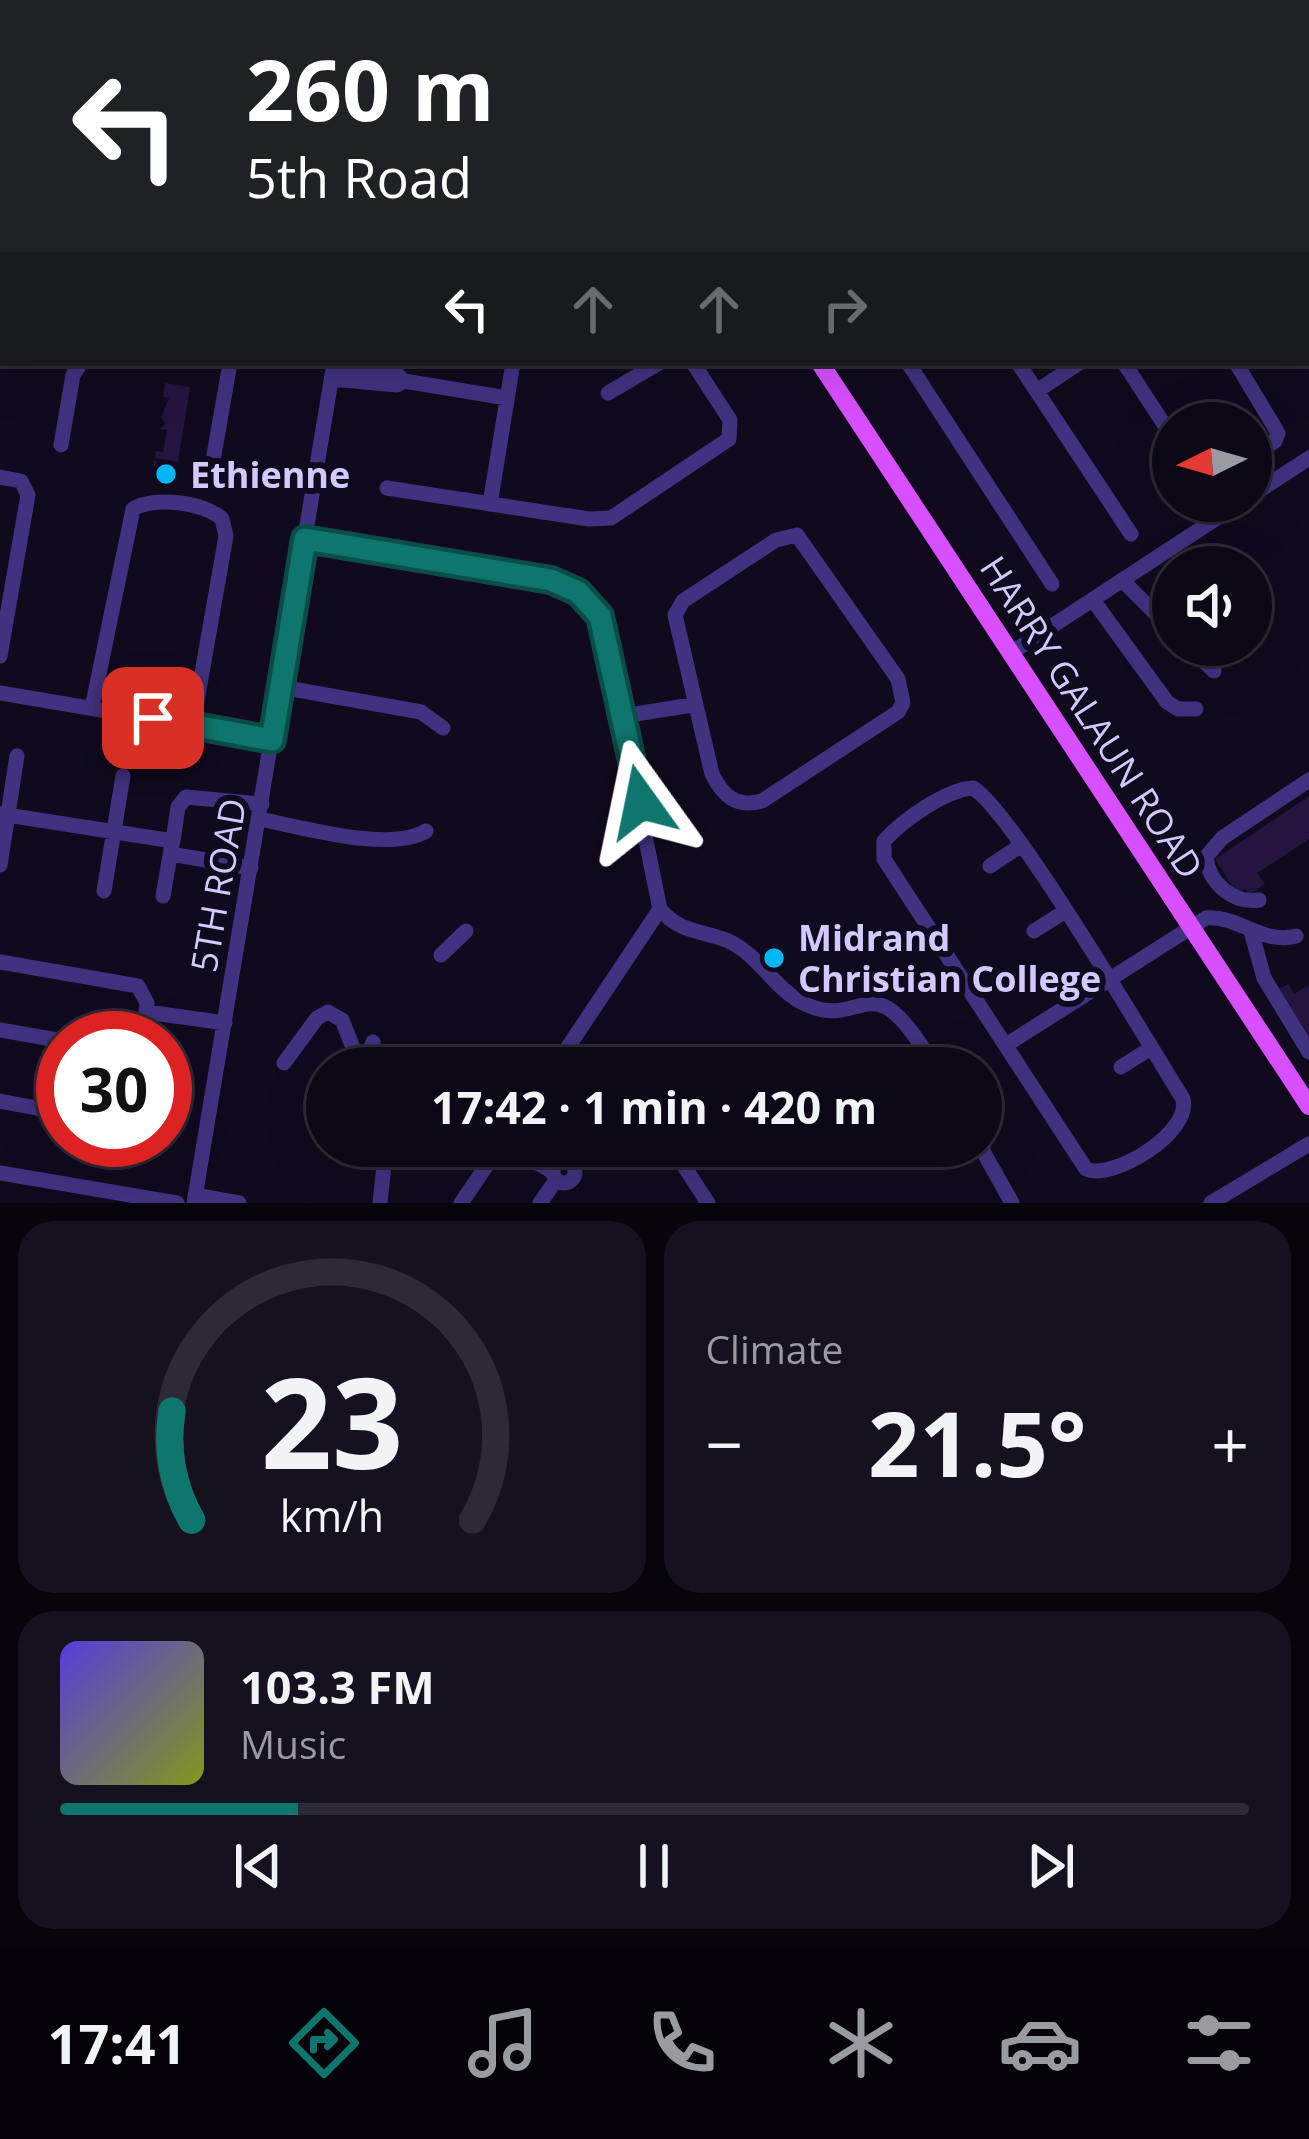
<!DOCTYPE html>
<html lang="en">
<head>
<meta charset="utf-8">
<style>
  :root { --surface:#0d0816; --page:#16111f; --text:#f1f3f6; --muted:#9a9aa1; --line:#2d2935; --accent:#0f766e }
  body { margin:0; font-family:"Open Sans",sans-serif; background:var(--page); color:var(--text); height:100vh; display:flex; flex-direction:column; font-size:45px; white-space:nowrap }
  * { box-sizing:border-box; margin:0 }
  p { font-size:39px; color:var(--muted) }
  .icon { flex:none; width:66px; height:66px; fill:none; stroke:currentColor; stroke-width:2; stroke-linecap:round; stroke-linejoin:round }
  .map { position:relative; height:1203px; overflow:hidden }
  .sheet { display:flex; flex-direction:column; gap:18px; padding:18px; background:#07040c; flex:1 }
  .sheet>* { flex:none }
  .guide { position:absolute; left:0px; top:0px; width:1311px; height:366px; box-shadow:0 12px 48px #0002,0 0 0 3px var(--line); background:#202124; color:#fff; overflow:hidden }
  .needle { width:78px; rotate:265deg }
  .buttons { position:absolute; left:1152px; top:402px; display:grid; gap:24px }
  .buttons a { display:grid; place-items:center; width:120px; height:120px; border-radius:50%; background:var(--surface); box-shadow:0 12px 48px #0002,0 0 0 3px var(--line); font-size:60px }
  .speed { position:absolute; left:36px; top:1011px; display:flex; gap:24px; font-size:60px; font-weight:700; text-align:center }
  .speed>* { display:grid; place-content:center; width:156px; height:156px; border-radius:50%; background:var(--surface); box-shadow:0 12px 48px #0002,0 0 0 3px var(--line); line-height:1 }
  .speed .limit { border:18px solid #d22; background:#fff; color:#111 }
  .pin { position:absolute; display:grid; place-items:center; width:102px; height:102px; color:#fff; margin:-51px; border-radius:24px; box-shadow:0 6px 18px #0006 }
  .me { position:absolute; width:132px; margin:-66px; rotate:348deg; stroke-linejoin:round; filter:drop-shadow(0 0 9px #0008) }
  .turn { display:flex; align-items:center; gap:42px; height:252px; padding:0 48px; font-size:54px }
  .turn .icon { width:156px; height:156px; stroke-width:2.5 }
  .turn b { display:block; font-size:84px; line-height:102px }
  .lanes { display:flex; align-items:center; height:114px; padding:0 48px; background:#0003; justify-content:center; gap:60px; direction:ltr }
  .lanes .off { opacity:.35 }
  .big { font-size:90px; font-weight:700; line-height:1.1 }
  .sheet .tile { flex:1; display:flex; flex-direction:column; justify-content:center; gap:18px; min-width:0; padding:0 42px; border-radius:36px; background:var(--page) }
  .sheet .dial { align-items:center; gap:0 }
  .dial svg { height:312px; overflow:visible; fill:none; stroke:var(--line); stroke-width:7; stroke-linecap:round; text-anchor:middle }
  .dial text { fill:var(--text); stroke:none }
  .song { display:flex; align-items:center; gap:36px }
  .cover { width:144px; height:144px; border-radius:18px; background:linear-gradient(135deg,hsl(250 70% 55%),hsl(70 70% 35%)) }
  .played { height:12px; border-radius:6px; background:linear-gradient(90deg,var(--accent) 20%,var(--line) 20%) }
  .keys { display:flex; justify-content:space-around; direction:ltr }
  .heat { display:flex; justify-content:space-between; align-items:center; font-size:66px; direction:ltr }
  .sheet .tiles { flex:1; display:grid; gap:18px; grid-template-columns:1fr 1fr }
  .tile:last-child { grid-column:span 2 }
  .trip { position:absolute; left:306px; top:1047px; width:696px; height:120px; border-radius:60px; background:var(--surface); box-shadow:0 12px 48px #0002,0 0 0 3px var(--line); font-weight:700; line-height:120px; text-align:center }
  .tabs { display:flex; height:192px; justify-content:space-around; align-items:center; background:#050309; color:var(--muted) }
  .tabs .icon { width:84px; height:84px }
  .tabs .selected { color:var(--accent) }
  .tabs b { font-size:54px; color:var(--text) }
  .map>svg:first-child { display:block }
  .building { fill:#241540 }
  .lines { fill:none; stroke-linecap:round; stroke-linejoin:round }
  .minor { stroke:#413281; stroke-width:15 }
  .major { stroke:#d84fff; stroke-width:18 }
  .route-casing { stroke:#0a4d48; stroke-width:30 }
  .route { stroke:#0f766e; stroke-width:21 }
  .poi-dot { fill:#00b6f3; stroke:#110a1e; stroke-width:4.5 }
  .labels { text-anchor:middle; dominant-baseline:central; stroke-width:12; stroke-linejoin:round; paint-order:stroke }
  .poi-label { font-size:36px; font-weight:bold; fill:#d6c8ff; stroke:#110a1e; text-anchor:start }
  .street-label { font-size:36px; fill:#d6c8ff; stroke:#110a1e }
</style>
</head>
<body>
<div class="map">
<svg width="1309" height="1203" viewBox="0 0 1309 1203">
  <rect width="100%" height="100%" fill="#110a1e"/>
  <!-- building -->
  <path class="building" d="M 165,383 L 190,387 L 178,462 L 155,458 L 156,451 L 163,452 L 167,430 L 160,429 L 166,423 L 161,418 L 169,398 L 163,397 Z
    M 153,461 L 177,465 L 174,486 L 158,483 Z
    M 1309,796 L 1309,839 L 1257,873 L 1265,884 L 1249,895 L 1245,889 L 1237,894 L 1215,859 Z
    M 1288,984 L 1294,994 L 1309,985 L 1309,1038 L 1275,992 Z"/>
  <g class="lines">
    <!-- minor -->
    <path class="minor" d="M 672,0 L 704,0
      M 824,0 L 826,3
      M 1284,0 L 1286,3
      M 396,3 L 397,0
      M 1061,3 L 1065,0
      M 1308,194 L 1309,196
      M 1308,282 L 1309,282
      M 1308,322 L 1309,324
      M 908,363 L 1052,584
      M 1018,363 L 1131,534
      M 1124,363 L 1173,438
      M 1236,363 L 1278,433 L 1275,441 L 1251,457
      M 334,364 L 397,374 L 404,381
      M 332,379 L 397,385 L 404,381 L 507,398
      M 1037,391 L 1079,363
      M 608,393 L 659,363
      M 61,445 L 73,375 L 81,363
      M 0,477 L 21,481 L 28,495 L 0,656
      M 210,478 L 230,363
      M 387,488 L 589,519 L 611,518 L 729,439 L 730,420 L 693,363
      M 1251,496 L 1309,458
      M 490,504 L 513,363
      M 797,535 L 898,679 L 903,703 L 898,712 L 762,801 C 736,808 723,796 712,774 L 675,615 L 683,601 L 776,540 Z
      M 306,539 L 551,580 L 578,592 L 600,616 L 660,909 L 554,1068
      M 1122,580 L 1173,631
      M 1093,600 L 1167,702 L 1178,709 L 1196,709
      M 1187,645 L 1214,671
      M 1011,653 L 1243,501
      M 281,687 L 421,712 L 443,728
      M 0,693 L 272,739
      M 92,708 L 133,509 C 153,496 205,502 222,519 L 226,536 L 193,724
      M 623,716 L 692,705
      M 973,788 C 1012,811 1150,1046 1183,1099 C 1192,1132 1113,1181 1086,1169 L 884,859 L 884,841 C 903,820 945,790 973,788 Z
      M 0,814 L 173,841 L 178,807 L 186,797 L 262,804
      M 260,819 C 301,827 390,853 426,831
      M 171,854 L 251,868
      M 0,865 L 17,756
      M 990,866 L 1020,846
      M 104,891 L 123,776
      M 163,896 L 172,844
      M 1259,900 C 1233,904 1209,883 1206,857 L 1222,838 L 1309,780
      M 660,909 C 680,933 700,930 726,940 C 756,952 772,985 799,1001 C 866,1038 867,950 935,1068
      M 1034,931 L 1064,912
      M 1251,931 L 1264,978 L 1309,1052
      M 441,955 L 466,931
      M 0,962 L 138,986 L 147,1003 L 143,1038
      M 147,1012 L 225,1023
      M 0,1030 L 63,1041
      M 1006,1045 L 1206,918 C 1238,915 1262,945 1296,936
      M 284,1063 L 317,1018 L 328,1012 L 342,1020 L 361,1068
      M 1121,1067 L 1151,1048
      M 364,1068 L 373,1042
      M 0,1101 L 63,1113
      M 508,1146 L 553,1172
      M 540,1146 L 560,1162
      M 671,1146 L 708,1203
      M 980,1146 L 1012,1203
      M553 1172a11 11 0 1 1 22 0a11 11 0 1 1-22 0Z
      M 573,1166 L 586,1146
      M 0,1173 L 177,1203
      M 195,1195 L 239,1203
      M 194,1203 L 334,363
      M 380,1203 L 386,1146
      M 461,1203 L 500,1146
      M 540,1203 L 556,1180
      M 1211,1203 L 1309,1144"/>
    <!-- major -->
    <path class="major" d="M 0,47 L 3,47
      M 0,72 L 3,73
      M 820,363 L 1309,1106"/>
  </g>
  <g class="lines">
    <defs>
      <path id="route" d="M 153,718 L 272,740 L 305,539 L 551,580 L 578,592 L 600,616 L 641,802"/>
    </defs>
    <!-- route casing -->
    <use href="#route" class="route-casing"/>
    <!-- route -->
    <use href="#route" class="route"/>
  </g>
  <!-- markers -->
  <g class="poi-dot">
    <circle cx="166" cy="474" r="12"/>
    <circle cx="774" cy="958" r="12"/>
  </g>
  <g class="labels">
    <!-- poi labels -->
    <g class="poi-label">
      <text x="190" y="474">Ethienne</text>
      <text x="798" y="937">Midrand<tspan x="798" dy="41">Christian College</tspan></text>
    </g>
    <!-- street labels -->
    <g class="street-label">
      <text transform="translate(1092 717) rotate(57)">HARRY GALAUN ROAD</text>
      <text transform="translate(218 885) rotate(-80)">5TH ROAD</text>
    </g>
  </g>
</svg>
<div class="buttons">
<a><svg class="needle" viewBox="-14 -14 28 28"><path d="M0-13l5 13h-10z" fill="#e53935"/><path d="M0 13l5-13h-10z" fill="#9a9aa1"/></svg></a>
<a><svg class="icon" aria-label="sound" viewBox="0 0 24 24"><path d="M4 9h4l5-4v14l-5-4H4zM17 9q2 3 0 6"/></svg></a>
</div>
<div class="speed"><div class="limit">30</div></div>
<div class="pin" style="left:153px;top:718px;background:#d93025"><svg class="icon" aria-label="arrive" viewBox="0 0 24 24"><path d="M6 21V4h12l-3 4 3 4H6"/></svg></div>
<svg class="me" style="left:641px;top:802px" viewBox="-20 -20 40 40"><path d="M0-17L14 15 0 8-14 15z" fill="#0f766e" stroke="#fff" stroke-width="4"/></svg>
<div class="trip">17:42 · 1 min · 420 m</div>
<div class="guide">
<div class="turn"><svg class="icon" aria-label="left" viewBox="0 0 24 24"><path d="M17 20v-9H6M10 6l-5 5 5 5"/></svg><div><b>260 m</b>5th Road</div></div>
<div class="lanes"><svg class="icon" aria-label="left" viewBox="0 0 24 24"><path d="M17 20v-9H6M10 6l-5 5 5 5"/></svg><svg class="icon off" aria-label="ahead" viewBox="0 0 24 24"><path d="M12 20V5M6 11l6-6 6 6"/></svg><svg class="icon off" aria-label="ahead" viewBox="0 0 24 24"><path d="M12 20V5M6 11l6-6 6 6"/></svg><svg class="icon off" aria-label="right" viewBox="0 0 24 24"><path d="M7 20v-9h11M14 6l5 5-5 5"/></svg></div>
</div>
</div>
<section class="sheet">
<div class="tiles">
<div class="tile dial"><svg viewBox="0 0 100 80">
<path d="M14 69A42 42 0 1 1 86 69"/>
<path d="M14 69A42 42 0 0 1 9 41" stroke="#0f766e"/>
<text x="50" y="56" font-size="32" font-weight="700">23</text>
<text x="50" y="72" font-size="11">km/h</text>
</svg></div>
<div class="tile"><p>Climate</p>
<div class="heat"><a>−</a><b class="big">21.5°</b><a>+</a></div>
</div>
<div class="tile">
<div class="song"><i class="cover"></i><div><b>103.3 FM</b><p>Music</p></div></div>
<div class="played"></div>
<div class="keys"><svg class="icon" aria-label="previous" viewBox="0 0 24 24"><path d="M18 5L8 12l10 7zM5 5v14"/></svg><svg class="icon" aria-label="pause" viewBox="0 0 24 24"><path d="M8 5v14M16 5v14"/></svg><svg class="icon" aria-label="next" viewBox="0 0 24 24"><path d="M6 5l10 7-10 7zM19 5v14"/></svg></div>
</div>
</div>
</section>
<nav class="tabs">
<b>17:41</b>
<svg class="icon selected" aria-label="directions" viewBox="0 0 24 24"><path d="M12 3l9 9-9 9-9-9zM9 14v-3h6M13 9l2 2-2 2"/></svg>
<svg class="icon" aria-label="music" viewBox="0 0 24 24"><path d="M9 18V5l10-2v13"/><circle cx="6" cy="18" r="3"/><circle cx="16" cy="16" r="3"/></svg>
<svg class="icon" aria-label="phone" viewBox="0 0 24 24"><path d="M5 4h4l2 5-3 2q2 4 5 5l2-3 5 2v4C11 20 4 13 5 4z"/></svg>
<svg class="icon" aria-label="climate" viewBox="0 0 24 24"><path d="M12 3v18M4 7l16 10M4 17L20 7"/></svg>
<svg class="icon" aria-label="car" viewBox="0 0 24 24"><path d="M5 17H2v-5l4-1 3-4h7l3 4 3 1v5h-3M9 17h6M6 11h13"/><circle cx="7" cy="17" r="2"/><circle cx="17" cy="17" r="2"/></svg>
<svg class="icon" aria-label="filters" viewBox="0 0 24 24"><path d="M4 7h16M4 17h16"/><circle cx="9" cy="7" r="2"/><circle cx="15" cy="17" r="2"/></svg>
</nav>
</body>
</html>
